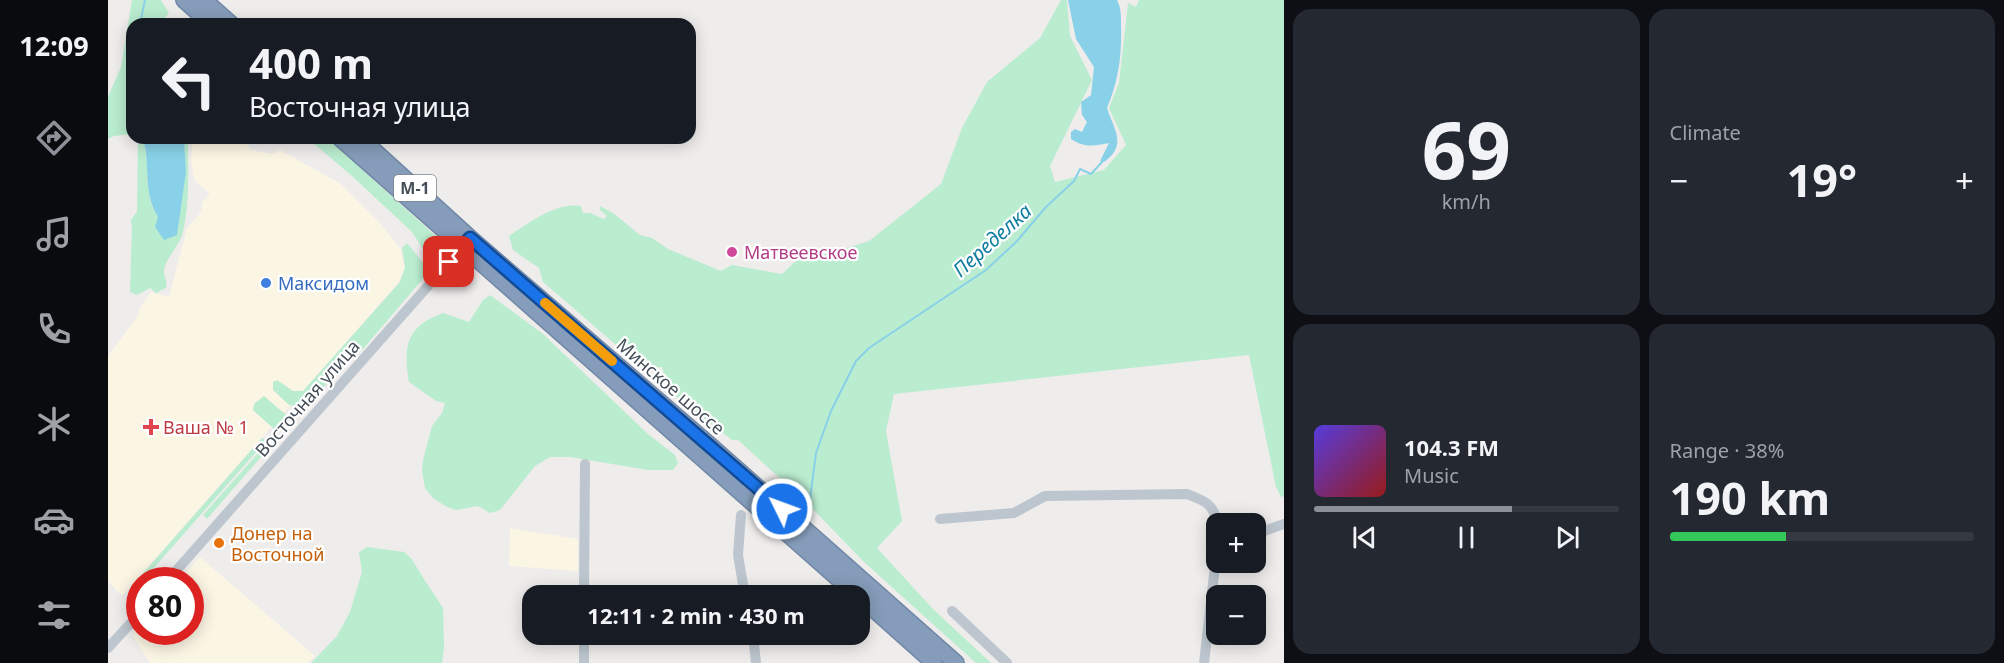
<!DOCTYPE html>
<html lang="en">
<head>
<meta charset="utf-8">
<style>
  :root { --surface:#171b24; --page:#242831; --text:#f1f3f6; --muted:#9ea1a6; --line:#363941; --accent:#8c9099 }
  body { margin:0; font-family:"Noto Sans",sans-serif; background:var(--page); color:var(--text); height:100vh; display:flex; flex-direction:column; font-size:22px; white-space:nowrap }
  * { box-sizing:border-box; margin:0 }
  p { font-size:20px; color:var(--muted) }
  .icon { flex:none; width:33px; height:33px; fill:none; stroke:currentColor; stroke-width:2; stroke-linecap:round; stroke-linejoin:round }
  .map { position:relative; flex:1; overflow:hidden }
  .sheet { display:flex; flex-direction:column; gap:9px; padding:9px; background:#0d0f14; width:720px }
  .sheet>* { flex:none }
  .top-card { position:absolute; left:18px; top:18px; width:570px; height:126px; border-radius:18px; box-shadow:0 3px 15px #0003; background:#171b24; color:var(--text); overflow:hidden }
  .buttons { position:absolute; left:1098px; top:513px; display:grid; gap:12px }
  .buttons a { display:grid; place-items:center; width:60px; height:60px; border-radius:12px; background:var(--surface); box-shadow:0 3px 15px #0003; font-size:30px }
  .speed { position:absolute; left:18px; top:567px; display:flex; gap:12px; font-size:30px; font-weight:700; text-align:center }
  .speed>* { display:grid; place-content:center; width:78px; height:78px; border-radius:50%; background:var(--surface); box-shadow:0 3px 15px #0003; line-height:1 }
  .speed .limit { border:9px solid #d22; background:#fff; color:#111 }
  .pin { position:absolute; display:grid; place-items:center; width:51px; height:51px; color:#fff; margin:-26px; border-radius:12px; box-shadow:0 3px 9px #0006 }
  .me { position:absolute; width:66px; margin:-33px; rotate:312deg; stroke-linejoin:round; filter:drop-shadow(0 0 4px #0008) }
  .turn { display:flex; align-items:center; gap:21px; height:126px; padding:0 24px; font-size:27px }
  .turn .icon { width:78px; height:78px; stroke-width:2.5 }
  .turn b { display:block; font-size:42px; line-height:51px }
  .big { font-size:45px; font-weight:700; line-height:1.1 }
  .sheet .widget { flex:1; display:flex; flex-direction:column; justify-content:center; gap:9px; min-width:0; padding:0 21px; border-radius:18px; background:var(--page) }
  .sheet .dial { align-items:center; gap:0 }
  .dial b { font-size:78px; line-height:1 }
  .song { display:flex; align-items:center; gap:18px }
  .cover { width:72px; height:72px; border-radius:9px; background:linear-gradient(135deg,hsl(250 70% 55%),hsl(0 70% 35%)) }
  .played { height:6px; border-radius:3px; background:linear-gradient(90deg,var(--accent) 65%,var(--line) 65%) }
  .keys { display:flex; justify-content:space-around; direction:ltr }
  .heat { display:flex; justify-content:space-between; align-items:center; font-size:33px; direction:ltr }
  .charge { height:9px; border-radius:4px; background:linear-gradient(90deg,#34c759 38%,var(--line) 0) }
  .sheet .tiles { flex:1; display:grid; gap:9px; grid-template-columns:repeat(2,1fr) }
  .trip { position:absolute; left:414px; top:585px; width:348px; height:60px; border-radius:18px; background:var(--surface); box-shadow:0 3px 15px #0003; font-weight:700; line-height:60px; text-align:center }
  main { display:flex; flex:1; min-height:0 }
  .tabs { display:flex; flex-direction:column; width:108px; justify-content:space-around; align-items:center; background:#090b0e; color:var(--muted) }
  .tabs .icon { width:42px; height:42px }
  .tabs .on { color:var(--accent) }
  .tabs b { font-size:27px; color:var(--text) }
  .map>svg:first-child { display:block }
  .commercial { fill:#fbf5e4 }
  .green { fill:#baeccf }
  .water { fill:#89d1e8 }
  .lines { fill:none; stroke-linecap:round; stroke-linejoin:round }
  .stream { stroke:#89d1e8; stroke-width:2 }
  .highway-casing { stroke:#7088a6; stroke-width:18 }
  .minor { stroke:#bdc6ce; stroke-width:10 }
  .highway { stroke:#859dba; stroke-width:15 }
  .route-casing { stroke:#114b97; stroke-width:15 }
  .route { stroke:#1a73e8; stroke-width:10 }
  .slow { stroke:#f59e0b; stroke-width:10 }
  .hotel-dot { fill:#d1479c; stroke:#fff; stroke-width:2 }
  .shop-dot { fill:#3f7fe0; stroke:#fff; stroke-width:2 }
  .health-dot { fill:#e0444e; stroke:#fff; stroke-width:2 }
  .food-dot { fill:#e8710a; stroke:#fff; stroke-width:2 }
  .labels { text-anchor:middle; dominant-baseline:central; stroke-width:4.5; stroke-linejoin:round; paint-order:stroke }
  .shield { fill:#fff; stroke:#7d848b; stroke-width:1.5 }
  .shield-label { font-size:16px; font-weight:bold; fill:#454f59 }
  .hotel-label { font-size:18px; fill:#b23c85; stroke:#fff; text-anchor:start }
  .shop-label { font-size:18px; fill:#366cbe; stroke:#fff; text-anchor:start }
  .street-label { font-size:18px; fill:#454f59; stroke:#fff }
  .health-label { font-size:18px; fill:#be3a42; stroke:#fff; text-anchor:start }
  .food-label { font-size:18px; fill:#c56008; stroke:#fff; text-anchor:start }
  .water-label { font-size:20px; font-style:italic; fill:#107ea0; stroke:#fff }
</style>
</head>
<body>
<main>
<nav class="tabs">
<b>12:09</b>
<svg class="icon on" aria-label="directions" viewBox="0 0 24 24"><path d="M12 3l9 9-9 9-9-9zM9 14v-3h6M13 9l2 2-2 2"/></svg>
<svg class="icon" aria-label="music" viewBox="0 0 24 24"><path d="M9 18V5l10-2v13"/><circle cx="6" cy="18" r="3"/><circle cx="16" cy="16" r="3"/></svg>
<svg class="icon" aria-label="phone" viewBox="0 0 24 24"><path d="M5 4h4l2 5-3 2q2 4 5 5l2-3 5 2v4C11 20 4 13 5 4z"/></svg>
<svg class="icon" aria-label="climate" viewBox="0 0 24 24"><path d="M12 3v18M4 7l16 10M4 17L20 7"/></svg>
<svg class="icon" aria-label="car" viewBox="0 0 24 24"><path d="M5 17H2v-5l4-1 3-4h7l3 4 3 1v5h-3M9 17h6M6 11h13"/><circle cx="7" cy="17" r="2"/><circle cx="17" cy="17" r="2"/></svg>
<svg class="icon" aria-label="filters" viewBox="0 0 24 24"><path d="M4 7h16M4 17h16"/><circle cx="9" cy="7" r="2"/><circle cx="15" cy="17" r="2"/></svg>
</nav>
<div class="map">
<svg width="1176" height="663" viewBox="0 0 1176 663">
  <rect width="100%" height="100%" fill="#efecec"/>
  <!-- commercial -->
  <path class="commercial" d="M 85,138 L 133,138 L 144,150 L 164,154 L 172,150 L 233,184 L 272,223 L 292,248 L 297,267 L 291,282 L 16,594 L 13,595 L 0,581 L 0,356 L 31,314 L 31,310 L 43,292 L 61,297 L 79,228 L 93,212 L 94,202 L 102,194 L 86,180 L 83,160 Z
    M 402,528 L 470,539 L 470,571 L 401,566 Z
    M 91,558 L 93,558 L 207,656 L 199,663 L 42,663 L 25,636 L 27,628 L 31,623 L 32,632 L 82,632 L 82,580 L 71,580 Z"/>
  <!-- green -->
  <path class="green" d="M 24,0 L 53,0 L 61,13 L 56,19 L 56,24 L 24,24 L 24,134 L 6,136 L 0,139 L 0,97 L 13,67 Z
    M 953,0 L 959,0 L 962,36 L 984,80 L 942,166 L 947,182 L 996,170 L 1018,145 L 1001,108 L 1011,83 L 1020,3 L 1028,7 L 1031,0 L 1176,0 L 1176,496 L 1173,497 L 1168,487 L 1141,355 L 786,394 L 778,431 L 794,521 L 769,548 L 825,609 L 883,663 L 868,663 L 756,562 L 701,505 L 630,440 L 624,440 L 561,391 L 554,367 L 536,369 L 435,282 L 431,268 L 405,250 L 401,236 C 421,223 448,202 473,206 L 475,213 L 482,213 L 496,219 L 499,216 L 492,210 L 492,206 L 505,213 L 532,235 L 544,238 L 560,249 L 613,271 L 624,265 L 674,274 L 693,256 L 698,258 L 722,253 L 761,241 L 833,184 L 854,128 L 879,82 L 932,38 Z
    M 30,138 L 35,138 C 43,165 34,192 50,217 L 77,157 L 76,138 L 80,138 C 80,169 82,201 75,232 C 72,245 58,258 56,270 C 55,277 60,281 58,288 L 48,293 L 42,288 L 29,295 L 22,292 L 24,226 C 21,220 25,217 29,212 Z
    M 199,138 L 219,138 L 331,239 L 318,254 L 304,232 L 244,176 Z
    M 299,243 L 317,265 L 319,274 L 255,349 L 230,371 L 199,405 L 191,407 L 181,405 L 165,390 L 165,382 L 169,380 L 185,391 L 195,391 L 292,282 L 297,267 L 294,248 Z
    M 382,295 L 435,334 L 540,434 L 567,455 L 570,463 L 565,470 L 540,470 L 462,457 L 442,457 L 427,466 L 392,510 L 382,513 L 370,506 L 348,510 L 339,507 L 325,498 L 317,488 L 314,471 L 315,460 L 324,426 L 334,413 L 337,403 L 328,401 L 301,382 C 295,347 298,326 335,313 L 361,322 L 375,300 Z
    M 156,396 L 177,414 L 179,418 L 164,434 L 166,429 L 145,410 L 146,404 Z
    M 154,438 L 158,441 L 35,580 L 30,579 Z
    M 159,443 L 160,449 L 99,519 L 95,515 Z
    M 259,547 L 296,552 L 303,558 L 316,579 L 335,608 L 336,646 L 334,663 L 203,663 L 229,636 L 242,612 L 254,572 L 251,552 Z"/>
  <!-- water -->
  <path class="water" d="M 960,0 L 1009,0 C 1013,8 1013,15 1013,23 C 1014,55 1011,79 999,108 C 1007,132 1019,145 996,162 L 992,161 L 1001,143 C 985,146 977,148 963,139 L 963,132 L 967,129 L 974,132 L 979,122 L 974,115 L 973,102 L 983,95 L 986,67 L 968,39 Z
    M 35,138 L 76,138 L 78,172 L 69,235 L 56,240 L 47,227 L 50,217 C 34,191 43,166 35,138 Z"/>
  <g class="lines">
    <!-- stream -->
    <path class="stream" d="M 32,24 L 37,0
      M 700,515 L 708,453 L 723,411 L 748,361 L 761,348 L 878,270 L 909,241 L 938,207 L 966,181 L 972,169 L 983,174 L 995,161"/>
    <defs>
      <path id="highway" d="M 76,0 L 103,24
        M 96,0 L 123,24
        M 232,138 L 750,596
        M 252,138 L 362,238 L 604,447 L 848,663
        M 752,597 L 826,663"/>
    </defs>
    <!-- highway casing -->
    <use href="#highway" class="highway-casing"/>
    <!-- minor -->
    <path class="minor" d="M 633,515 L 630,555 L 637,596
      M 832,519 L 906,513 L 937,496 L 1079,494 C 1097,501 1105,503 1110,524
      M 1148,534 L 1176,524
      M 60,580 L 358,243
      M 476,596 L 477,464
      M 844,611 L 899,663
      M 645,634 L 648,663
      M 0,648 L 32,613
      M 476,663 L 476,634
      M 1096,663 L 1108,557"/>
    <!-- highway -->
    <use href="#highway" class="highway"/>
  </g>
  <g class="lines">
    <defs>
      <path id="route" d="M 341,262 L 362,238 L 674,509"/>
    </defs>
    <!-- route casing -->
    <use href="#route" class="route-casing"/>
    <!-- route -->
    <use href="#route" class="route"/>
    <!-- slow -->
    <path class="slow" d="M 437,303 L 504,361"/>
  </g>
  <!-- markers -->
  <circle class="hotel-dot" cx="624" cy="252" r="6"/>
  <circle class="shop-dot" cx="158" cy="283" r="6"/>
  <path class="health-dot" d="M40 418h6v6h6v6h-6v6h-6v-6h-6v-6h6z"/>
  <circle class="food-dot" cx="111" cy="543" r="6"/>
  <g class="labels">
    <!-- shield labels -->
    <rect class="shield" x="286" y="175" width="42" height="26" rx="4.5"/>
    <g class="shield-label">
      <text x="307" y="188">М-1</text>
    </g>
    <!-- hotel labels -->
    <g class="hotel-label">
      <text x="636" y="252">Матвеевское</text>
    </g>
    <!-- shop labels -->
    <g class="shop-label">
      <text x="170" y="283">Максидом</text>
    </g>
    <!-- street labels -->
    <g class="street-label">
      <text transform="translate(563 386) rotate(41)">Минское шоссе</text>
      <text transform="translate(199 398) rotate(-49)">Восточная улица</text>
    </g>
    <!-- health labels -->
    <g class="health-label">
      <text x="55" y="427">Ваша № 1</text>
    </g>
    <!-- food labels -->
    <g class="food-label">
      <text x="123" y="533">Донер на<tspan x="123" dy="21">Восточной</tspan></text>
    </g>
    <!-- water labels -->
    <g class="water-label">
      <text transform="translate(884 240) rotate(-42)">Переделка</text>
    </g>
  </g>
</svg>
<div class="buttons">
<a>+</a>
<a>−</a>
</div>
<div class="speed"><div class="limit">80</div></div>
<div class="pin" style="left:341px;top:262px;background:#d93025"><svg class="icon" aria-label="arrive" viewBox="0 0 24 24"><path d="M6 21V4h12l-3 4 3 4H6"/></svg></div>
<svg class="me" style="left:674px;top:509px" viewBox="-20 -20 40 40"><circle r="17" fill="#1a73e8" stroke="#fff" stroke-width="3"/><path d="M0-11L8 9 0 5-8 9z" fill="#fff"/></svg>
<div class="trip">12:11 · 2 min · 430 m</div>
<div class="top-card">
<div class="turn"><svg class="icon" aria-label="left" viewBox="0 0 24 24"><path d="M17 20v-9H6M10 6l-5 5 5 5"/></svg><div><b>400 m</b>Восточная улица</div></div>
</div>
</div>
<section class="sheet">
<div class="tiles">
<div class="widget dial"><b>69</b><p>km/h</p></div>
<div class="widget"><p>Climate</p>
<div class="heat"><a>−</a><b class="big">19°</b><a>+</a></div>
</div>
<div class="widget">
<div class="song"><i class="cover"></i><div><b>104.3 FM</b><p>Music</p></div></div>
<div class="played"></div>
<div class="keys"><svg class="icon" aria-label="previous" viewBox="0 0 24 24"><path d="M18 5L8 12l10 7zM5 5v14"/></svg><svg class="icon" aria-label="pause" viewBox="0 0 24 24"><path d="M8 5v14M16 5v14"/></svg><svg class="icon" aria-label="next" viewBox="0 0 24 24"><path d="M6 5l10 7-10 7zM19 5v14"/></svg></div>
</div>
<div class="widget"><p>Range · 38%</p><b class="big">190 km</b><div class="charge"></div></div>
</div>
</section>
</main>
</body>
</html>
